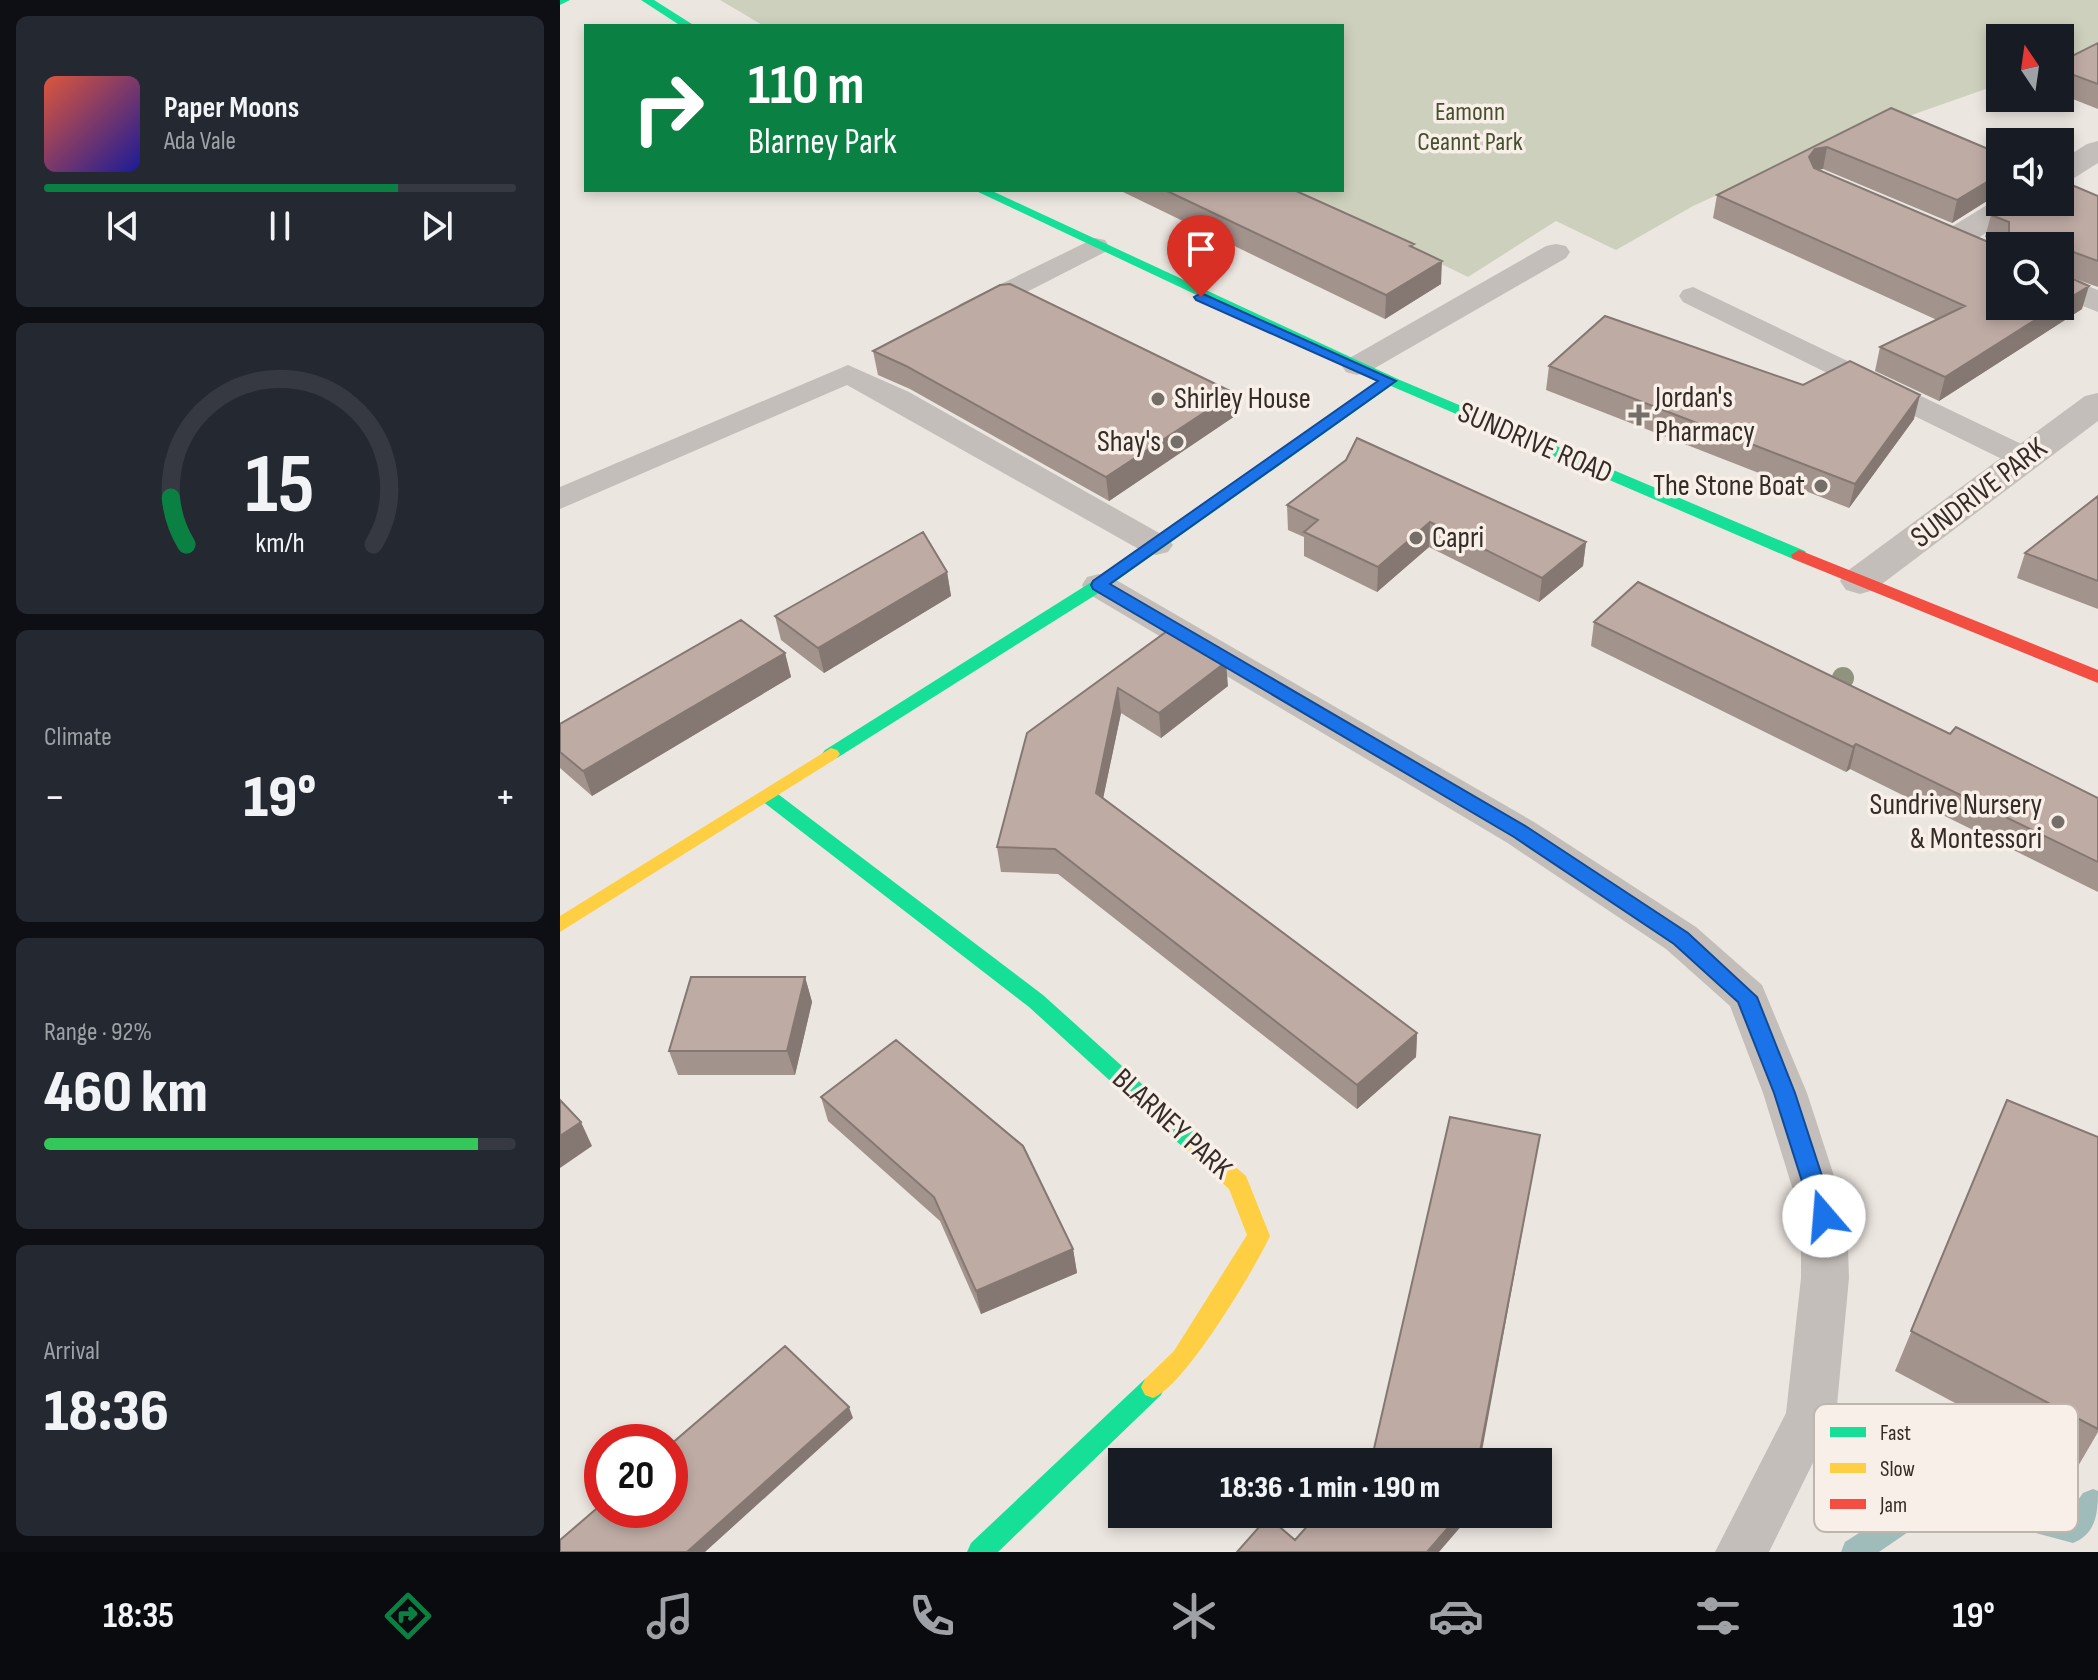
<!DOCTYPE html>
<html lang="en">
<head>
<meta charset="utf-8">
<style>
  :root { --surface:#171b24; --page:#242831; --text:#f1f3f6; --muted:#9ea1a6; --line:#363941; --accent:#0b8043 }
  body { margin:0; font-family:"Sofia Sans Condensed",sans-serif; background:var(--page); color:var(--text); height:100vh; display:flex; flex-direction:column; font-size:30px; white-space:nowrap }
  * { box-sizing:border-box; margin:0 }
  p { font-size:26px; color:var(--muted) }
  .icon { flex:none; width:44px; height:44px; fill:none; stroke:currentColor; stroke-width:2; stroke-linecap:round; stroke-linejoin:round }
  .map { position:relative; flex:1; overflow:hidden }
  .sheet { display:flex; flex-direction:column; gap:16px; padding:16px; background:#0d0f14; width:560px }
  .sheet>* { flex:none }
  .hud { position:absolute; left:24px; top:24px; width:760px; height:168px; border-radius:0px; box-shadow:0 4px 12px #0003; background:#0b8043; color:#fff; overflow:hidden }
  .needle { width:52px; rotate:347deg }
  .buttons { position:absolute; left:1426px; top:24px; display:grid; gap:16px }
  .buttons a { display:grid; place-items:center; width:88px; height:88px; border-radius:0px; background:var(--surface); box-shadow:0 4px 12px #0003; font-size:40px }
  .speed { position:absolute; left:24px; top:1424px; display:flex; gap:16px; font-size:40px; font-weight:700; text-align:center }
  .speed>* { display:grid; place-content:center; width:104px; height:104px; border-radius:50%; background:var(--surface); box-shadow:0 4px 12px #0003; line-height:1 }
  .speed .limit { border:12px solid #d22; background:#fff; color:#111 }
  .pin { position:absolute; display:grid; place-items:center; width:68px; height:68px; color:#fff; margin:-82px -34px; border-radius:50% 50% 50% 0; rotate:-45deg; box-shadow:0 0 8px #0007 }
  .pin .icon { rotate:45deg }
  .me { position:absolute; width:88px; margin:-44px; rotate:342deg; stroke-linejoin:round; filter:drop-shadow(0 0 6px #0008) }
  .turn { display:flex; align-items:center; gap:28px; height:168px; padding:0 32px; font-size:36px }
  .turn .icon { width:104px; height:104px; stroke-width:2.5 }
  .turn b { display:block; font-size:56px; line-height:68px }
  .big { font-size:60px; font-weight:800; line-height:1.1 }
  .sheet .card { flex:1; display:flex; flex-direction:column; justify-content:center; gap:12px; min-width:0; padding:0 28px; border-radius:12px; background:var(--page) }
  .sheet .dial { align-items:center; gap:0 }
  .dial svg { height:208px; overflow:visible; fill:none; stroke:var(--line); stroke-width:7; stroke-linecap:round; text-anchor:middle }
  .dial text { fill:var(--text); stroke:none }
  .song { display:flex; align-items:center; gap:24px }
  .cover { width:96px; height:96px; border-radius:12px; background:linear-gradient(135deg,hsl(10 70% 55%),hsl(240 70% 35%)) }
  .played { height:8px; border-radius:4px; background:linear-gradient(90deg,var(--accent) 75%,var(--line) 75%) }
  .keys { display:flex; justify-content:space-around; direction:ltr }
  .heat { display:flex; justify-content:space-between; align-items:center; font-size:44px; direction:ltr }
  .charge { height:12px; border-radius:6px; background:linear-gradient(90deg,#34c759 92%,var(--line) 0) }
  .trip { position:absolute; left:548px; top:1448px; width:444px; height:80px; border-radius:0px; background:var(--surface); box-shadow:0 4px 12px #0003; font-weight:800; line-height:80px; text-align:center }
  .tabs { display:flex; height:128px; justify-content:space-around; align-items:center; background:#090b0e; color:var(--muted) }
  .tabs .icon { width:56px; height:56px }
  .tabs .active { color:var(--accent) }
  .tabs b { font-size:36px; color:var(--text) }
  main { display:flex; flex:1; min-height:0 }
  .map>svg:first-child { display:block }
  .green { fill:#cdd0bc }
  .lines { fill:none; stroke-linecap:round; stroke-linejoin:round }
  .stream { fill:#9fbbba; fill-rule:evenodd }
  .lane { fill:#c4beba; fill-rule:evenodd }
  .street { fill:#c4beba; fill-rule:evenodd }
  .fast { fill:#16e098; fill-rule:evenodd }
  .slow { fill:#ffcf43; fill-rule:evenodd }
  .jam { fill:#f24e42; fill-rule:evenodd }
  .tree { fill:#90947e }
  .wall { fill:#a3938d }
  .shaded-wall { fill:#857873 }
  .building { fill:#beaba4; stroke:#857873; stroke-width:2 }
  .route { fill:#1a73e8; stroke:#114b97; stroke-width:2 }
  .poi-dot { fill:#756d68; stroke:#f8f0e8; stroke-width:3 }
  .labels { text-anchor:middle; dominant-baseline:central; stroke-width:7; stroke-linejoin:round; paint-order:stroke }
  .far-park-label { font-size:26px; fill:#45512e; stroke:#f8f0e8 }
  .poi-label { font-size:30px; fill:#352c28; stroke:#f8f0e8; text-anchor:start }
  .street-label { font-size:30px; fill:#352c28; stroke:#f8f0e8 }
  .key { fill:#f8f0e8; stroke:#beb5ae; stroke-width:2 }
  .key-label { font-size:22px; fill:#352c28 }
</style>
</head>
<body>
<main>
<section class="sheet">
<div class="card">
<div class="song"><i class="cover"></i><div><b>Paper Moons</b><p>Ada Vale</p></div></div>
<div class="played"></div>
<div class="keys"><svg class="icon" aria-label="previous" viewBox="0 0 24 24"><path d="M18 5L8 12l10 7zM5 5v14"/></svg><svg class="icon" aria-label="pause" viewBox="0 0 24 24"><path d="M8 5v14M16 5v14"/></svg><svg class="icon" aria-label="next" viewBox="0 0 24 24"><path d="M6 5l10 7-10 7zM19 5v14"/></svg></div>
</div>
<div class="card dial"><svg viewBox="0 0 100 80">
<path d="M14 69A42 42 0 1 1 86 69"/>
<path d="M14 69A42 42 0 0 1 8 51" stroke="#0b8043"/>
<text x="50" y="56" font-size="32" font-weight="700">15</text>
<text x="50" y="72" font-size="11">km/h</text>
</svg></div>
<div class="card"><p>Climate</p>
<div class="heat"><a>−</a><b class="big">19°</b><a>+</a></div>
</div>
<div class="card"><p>Range · 92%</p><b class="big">460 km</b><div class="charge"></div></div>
<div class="card"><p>Arrival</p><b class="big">18:36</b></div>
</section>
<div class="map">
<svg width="1538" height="1552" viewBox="0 0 1538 1552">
  <rect width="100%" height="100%" fill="#ece6e0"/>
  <!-- green -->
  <path class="green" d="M 160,0 L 1538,0 L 1538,51 L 1500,64 L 1500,38 L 1440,38 L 1440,84 L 1269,144 L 1133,206 L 1056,250 L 996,221 L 908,277 L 730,190 L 782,190 L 782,26 L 204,26 Z"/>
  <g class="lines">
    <!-- stream -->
    <path class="stream" d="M 1380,1481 L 1507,1515 L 1523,1493 L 1533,1489 L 1538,1491 C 1538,1513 1536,1534 1513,1543 L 1383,1508 L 1319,1552 L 1281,1552 L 1285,1542 Z"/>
    <!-- lane -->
    <path class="lane" d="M 535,238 L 545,240 L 549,246 L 545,252 L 420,316 L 410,319 L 400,316 L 395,310 L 400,304 Z
      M 996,244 L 1006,246 L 1010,252 L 1006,258 L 808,372 L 797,375 L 786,372 L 782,366 L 786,360 L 986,246 Z
      M 1133,287 L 1476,451 L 1481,458 L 1476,465 L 1465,468 L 1454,465 L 1123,302 L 1119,296 L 1123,290 Z
      M 288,365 L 349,392 L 608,538 L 613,545 L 608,552 L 596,555 L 584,552 L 287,385 L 0,509 L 0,487 Z
      M 539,574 L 551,577 L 974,822 L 1136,927 L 1202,985 L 1247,1093 L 1287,1216 L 1289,1278 L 1276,1416 L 1209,1552 L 1155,1552 L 1226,1413 L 1241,1278 L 1241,1216 L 1203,1093 L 1170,1006 L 1106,949 L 946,842 L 527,593 L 522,585 L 527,577 Z"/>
    <!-- street -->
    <path class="street" d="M 1538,141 L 1538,163 L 1511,180 L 1500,183 L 1500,161 L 1527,144 Z
      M 1440,197 L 1440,202 L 1470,202 L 1465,209 L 1405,246 L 1394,249 L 1383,246 L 1378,239 L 1383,232 Z
      M 1500,275 L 1538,290 L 1538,312 L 1500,297 Z
      M 1538,393 L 1538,421 L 1314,590 L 1300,594 L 1286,590 L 1280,581 L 1286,572 L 1525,396 Z"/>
    <!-- fast -->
    <path class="fast" d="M 0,0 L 10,0 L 0,5 Z
      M 81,0 L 94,0 L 135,26 L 121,26 Z
      M 414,190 L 430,190 L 840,380 L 1245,551 L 1247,555 L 1239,560 L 1233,559 L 831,386 L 545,589 L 277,758 L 265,758 L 262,754 L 265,750 L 533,581 L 819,381 Z
      M 208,790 L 214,791 L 483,995 L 642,1138 L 645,1144 L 642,1150 L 634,1153 L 626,1150 L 469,1007 L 202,801 L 199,796 Z
      M 593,1376 L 601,1379 L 605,1387 L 601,1395 L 438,1552 L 407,1552 L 411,1543 L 585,1379 Z"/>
    <!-- slow -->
    <path class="slow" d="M 271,748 L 277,750 L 280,754 L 277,758 L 0,932 L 0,916 Z
      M 634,1135 L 642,1138 L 686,1176 L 710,1236 C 694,1270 625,1386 593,1398 L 585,1395 L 581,1387 L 585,1379 L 614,1351 L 687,1235 L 669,1189 L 626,1150 L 623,1144 L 626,1138 Z"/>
    <!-- jam -->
    <path class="jam" d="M 1239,550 L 1538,670 L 1538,683 L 1233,559 L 1231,555 Z"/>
  </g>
  <!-- trees -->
  <circle class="tree" cx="1283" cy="678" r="11"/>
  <!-- wall -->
  <path class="wall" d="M 1538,43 L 1538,109 L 1500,94 L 1500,62 Z
    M 1331,108 L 1440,154 L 1440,196 L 1438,194 L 1392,223 L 1263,169 L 1258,170 L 1440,306 L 1500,246 L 1443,246 L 1425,237 L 1431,215 L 1538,196 L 1538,287 L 1504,275 L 1522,309 L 1379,401 L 1315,371 L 1320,347 L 1377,320 L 1153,218 L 1157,195 Z
    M 559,190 L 734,190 L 881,284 L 825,319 Z
    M 313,351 L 674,393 L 675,416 L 549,501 L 350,389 L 318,375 Z
    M 989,366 L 1243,385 L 1354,419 L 1289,508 L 986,390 Z
    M 1538,496 L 1538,609 L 1457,578 L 1465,553 Z
    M 727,505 L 1026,542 L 1023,566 L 979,602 L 869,547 L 817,592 L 744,556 L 744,537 L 728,530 Z
    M 387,572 L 391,596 L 264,673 L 221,640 L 215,616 Z
    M 1034,622 L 1390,734 L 1538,798 L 1538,892 L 1290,769 L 1286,772 L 1031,646 Z
    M 610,629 L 668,686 L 601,738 L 561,713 L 543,798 L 857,1033 L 856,1057 L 797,1109 L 498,874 L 441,872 L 437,847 L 467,733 Z
    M 225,653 L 231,677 L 32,796 L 0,768 L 0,724 Z
    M 245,977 L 252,1002 L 235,1075 L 118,1075 L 109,1051 Z
    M 261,1097 L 513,1249 L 517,1273 L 421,1314 L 380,1221 L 268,1121 Z
    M 1447,1100 L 1538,1137 L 1538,1432 L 1517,1468 L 1335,1371 Z"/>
  <!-- shaded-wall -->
  <path class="shaded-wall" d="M 1267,147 L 1263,169 L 1250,171 L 1249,157 L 1255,149 Z
    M 1440,174 L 1440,188 L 1438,194 L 1392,223 L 1397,200 Z
    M 882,261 L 881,284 L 825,319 L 826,295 Z
    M 1529,286 L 1522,309 L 1379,401 L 1385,377 L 1497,306 L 1500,306 L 1500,304 Z
    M 674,393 L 675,416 L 549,501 L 546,477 Z
    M 1360,395 L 1354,419 L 1289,508 L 1295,484 Z
    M 870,522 L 869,547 L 817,592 L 818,567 Z
    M 1026,542 L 1023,566 L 979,602 L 982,578 Z
    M 387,572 L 391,596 L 264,673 L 258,648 Z
    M 225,653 L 231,677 L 32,796 L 23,771 Z
    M 666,662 L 668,686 L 601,738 L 599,713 Z
    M 558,688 L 561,713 L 539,818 L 536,793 Z
    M 1296,744 L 1290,769 L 1286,772 L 1293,747 Z
    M 245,977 L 252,1002 L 235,1075 L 227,1051 Z
    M 857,1033 L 856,1057 L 797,1109 L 797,1085 Z
    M 21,1122 L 32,1146 L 0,1168 L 0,1136 Z
    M 980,1135 L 920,1462 L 918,1462 Z
    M 513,1249 L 517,1273 L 421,1314 L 416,1291 Z
    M 289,1407 L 293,1418 L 145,1552 L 127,1552 Z
    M 900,1514 L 910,1514 L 910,1516 L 879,1552 L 867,1552 Z"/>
  <!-- building -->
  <path class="building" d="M 1538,43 L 1538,84 L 1500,70 L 1500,62 Z
    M 1331,108 L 1440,154 L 1440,174 L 1397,200 L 1267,147 L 1255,149 L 1249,157 L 1254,168 L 1440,247 L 1440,306 L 1497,306 L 1385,377 L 1320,347 L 1405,306 L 1157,195 Z
    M 1500,180 L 1538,196 L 1538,261 L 1505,249 L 1504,275 L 1529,286 L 1500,304 L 1500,246 L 1449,246 L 1449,222 L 1431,215 L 1451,202 L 1500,202 Z
    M 605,190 L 734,190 L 854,244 L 850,246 L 882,261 L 826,295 Z
    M 450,284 L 674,393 L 546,477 L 346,366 L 313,351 L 440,285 Z
    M 1045,316 L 1243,385 L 1290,361 L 1360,395 L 1295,484 L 989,366 Z
    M 797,438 L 1026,542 L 982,578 L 870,522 L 818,567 L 744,532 L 758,520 L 727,505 L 786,460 Z
    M 1538,496 L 1538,581 L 1465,553 Z
    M 363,532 L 387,572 L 258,648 L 215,616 Z
    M 1078,582 L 1390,734 L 1396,727 L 1538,798 L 1538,862 L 1296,744 L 1293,747 L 1034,622 Z
    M 181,620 L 225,653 L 23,771 L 0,752 L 0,724 Z
    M 610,629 L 666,662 L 599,713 L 558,688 L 536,793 L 857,1033 L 797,1085 L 495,849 L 437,847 L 467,733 Z
    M 131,977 L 245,977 L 227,1051 L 109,1051 Z
    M 336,1040 L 463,1146 L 513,1249 L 416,1291 L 374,1197 L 261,1097 Z
    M 0,1100 L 21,1122 L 0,1136 Z
    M 1447,1100 L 1538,1137 L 1538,1429 L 1351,1331 Z
    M 890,1117 L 980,1135 L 918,1462 L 805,1462 L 813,1453 Z
    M 225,1346 L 289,1407 L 127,1552 L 0,1552 L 0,1540 L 42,1504 L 42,1510 L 110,1510 L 110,1445 Z
    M 758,1514 L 900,1514 L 867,1552 L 677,1552 L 708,1517 L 735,1540 Z"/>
  <!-- route -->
  <path class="route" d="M 641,293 L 836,381 L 550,584 L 967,827 L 1128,933 L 1197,997 L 1235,1093 L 1275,1216 L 1272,1223 L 1264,1226 L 1256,1223 L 1253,1216 L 1214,1093 L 1178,1002 L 1114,944 L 954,837 L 533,589 L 531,585 L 533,581 L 818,381 L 636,300 L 634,297 Z"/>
  <!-- markers -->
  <g class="poi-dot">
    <circle cx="598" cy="399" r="8"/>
    <path d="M1075 403h8v8h8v8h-8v8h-8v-8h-8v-8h8z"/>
    <circle cx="617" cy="442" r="8"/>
    <circle cx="1261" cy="486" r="8"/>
    <circle cx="856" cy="538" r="8"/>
    <circle cx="1498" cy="822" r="8"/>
  </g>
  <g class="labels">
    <!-- far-park labels -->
    <g class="far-park-label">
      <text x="910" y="112">Eamonn<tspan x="910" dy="30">Ceannt Park</tspan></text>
    </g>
    <!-- poi labels -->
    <g class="poi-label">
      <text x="1095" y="398">Jordan's<tspan x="1095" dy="34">Pharmacy</tspan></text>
      <text x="614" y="399">Shirley House</text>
      <text x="601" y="442" text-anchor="end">Shay's</text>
      <text x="1245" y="486" text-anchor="end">The Stone Boat</text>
      <text x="872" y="538">Capri</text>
      <text x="1482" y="805" text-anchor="end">Sundrive Nursery<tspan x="1482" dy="34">&amp; Montessori</tspan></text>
    </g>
    <!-- street labels -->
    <g class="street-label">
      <text transform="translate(975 443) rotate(23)">SUNDRIVE ROAD</text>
      <text transform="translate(1419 493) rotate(-37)">SUNDRIVE PARK</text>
      <text transform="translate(612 1124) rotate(42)">BLARNEY PARK</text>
    </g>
  </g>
  <!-- legend -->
  <rect x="1254" y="1404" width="264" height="128" rx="12" class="key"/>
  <rect x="1270" y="1427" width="36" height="10" fill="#16e098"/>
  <rect x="1270" y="1463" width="36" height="10" fill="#ffcf43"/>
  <rect x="1270" y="1499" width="36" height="10" fill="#f24e42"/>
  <g class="key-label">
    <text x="1320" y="1440">Fast</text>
    <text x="1320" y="1476">Slow</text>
    <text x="1320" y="1512">Jam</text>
  </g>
</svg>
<div class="buttons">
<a><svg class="needle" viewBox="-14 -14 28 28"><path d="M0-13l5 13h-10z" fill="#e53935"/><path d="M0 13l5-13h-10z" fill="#9ea1a6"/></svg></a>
<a><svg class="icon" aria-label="sound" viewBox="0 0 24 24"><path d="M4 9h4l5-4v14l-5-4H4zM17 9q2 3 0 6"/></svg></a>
<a><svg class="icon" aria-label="search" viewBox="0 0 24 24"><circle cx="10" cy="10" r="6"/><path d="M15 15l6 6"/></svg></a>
</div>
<div class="speed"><div class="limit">20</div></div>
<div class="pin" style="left:641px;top:297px;background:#d93025"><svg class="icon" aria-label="arrive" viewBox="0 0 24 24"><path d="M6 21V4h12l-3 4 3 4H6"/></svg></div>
<svg class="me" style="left:1264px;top:1216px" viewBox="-20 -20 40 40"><circle r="19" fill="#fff"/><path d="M0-13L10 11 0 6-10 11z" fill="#1a73e8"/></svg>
<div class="trip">18:36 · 1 min · 190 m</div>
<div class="hud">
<div class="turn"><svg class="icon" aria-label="right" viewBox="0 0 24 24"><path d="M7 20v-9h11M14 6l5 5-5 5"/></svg><div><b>110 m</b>Blarney Park</div></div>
</div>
</div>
</main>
<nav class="tabs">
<b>18:35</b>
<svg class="icon active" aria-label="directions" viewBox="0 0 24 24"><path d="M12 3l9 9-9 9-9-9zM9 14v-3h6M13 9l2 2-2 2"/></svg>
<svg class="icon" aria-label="music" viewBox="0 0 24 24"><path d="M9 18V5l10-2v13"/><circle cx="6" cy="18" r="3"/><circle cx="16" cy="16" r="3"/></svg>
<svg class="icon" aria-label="phone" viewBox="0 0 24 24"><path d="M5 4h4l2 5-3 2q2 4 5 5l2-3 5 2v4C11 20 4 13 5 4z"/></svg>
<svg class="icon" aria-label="climate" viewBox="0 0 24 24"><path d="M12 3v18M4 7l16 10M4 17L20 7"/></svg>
<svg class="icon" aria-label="car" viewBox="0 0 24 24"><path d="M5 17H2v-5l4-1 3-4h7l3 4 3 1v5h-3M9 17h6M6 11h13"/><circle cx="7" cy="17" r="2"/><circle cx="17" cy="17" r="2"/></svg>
<svg class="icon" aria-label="filters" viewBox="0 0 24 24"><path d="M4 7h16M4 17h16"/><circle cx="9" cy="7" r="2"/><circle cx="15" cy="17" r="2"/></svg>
<b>19°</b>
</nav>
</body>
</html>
